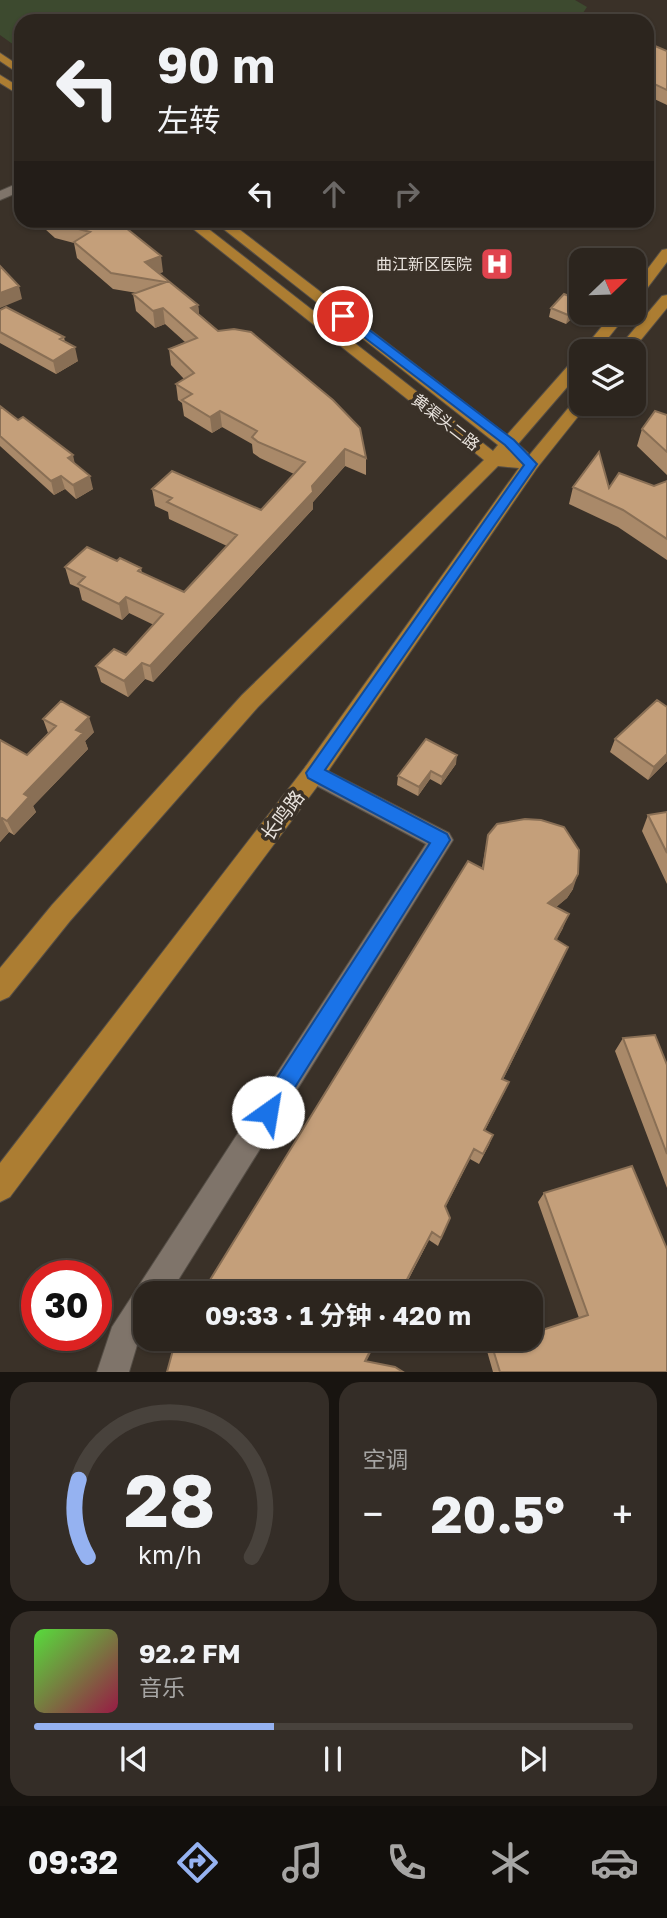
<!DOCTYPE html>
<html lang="zh">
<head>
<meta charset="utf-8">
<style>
  :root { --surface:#2c251e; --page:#342d27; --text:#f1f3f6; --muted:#a6a5a4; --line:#48423c; --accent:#95b2f1 }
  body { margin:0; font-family:"Golos Text","Noto Sans SC",sans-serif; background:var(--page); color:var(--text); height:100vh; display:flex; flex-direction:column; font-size:26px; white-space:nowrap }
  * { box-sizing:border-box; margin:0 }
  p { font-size:23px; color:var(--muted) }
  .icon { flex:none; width:38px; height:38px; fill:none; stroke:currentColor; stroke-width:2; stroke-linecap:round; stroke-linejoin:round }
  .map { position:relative; height:1372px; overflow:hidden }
  .side { display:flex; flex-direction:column; gap:10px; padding:10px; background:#181410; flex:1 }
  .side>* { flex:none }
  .guide { position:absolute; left:14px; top:14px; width:640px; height:214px; border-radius:21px; box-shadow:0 2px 5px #0004,0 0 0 2px var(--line); background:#2c251e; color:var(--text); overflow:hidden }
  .needle { width:46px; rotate:67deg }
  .fabs { position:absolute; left:569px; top:248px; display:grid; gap:14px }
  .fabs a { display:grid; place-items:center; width:77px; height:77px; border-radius:14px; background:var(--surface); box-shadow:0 2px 5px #0004,0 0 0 2px var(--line); font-size:35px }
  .speed { position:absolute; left:21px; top:1260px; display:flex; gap:14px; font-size:35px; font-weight:700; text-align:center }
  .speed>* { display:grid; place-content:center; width:91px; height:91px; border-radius:50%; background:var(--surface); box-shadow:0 2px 5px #0004,0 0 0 2px var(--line); line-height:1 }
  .speed .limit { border:10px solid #d22; background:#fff; color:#111 }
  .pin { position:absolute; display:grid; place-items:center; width:60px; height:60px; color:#fff; margin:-30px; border:4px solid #fff; border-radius:50%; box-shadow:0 2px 7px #0007 }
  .me { position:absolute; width:77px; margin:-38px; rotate:32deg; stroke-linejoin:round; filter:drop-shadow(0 0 5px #0008) }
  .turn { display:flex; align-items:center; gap:24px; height:147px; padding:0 28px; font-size:32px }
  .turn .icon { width:91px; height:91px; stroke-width:2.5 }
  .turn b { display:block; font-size:49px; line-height:60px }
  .lanes { display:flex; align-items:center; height:66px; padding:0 28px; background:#0003; justify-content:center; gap:35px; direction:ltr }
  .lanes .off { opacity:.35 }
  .big { font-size:52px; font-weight:700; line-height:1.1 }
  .side .widget { flex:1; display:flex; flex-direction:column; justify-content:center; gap:10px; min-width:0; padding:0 24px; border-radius:21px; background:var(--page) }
  .side .dial { align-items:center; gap:0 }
  .dial svg { height:182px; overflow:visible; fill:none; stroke:var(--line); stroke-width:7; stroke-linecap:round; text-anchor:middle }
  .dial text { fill:var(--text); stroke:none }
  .song { display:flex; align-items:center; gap:21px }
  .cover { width:84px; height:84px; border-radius:10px; background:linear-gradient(135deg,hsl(110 70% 55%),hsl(340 70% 35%)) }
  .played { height:7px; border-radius:4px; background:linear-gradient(90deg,var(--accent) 40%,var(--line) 40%) }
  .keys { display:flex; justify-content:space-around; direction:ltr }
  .heat { display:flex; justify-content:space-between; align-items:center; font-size:38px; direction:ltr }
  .side .tiles { flex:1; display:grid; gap:10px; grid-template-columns:1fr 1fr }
  .widget:last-child { grid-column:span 2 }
  .trip { position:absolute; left:133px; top:1281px; width:410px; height:70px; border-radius:21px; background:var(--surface); box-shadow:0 2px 5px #0004,0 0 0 2px var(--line); font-weight:700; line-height:70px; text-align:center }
  .tab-bar { display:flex; height:112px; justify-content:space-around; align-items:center; background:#120f0c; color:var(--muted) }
  .tab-bar .icon { width:49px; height:49px }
  .tab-bar .current { color:var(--accent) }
  .tab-bar b { font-size:32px; color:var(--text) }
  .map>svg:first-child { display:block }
  .green { fill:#3d4a2f }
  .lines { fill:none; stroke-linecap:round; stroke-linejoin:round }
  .minor-casing { stroke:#554e46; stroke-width:2 }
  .major-casing { stroke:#554e46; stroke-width:2 }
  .minor { fill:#7f746a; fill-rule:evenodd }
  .major { fill:#ac7d32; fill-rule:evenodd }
  .wall { fill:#a98969 }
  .shaded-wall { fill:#896f55 }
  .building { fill:#c49f7a; stroke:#896f55; stroke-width:2 }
  .route { fill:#1a73e8; stroke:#114b97; stroke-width:2 }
  .labels { text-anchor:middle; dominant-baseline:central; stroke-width:7; stroke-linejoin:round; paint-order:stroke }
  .far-poi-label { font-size:16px; fill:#e9e3dd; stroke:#3a3128; text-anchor:end }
  .far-street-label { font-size:16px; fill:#e9e3dd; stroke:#3a3128 }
  .street-label { font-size:19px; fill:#e9e3dd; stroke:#3a3128 }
</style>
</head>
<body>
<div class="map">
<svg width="667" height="1372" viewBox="0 0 667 1372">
  <rect width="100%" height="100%" fill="#3a3128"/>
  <!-- green -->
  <path class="green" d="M 0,0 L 575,0 L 587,7 L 579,19 L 570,21 L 21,21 L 21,50 L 0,35 Z"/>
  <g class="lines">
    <defs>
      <path id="minor" d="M 21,182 L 21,191 L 0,200 L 0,191 Z
        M 314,764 L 449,833 L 453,840 L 170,1293 L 145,1293 L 145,1332 L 137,1345 L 129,1372 L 97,1372 L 112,1327 L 426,844 L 306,780 L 303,773 L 306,766 Z"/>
      <path id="major" d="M 0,53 L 21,67 L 21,75 L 0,61 Z
        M 0,75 L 21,88 L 21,96 L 0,83 Z
        M 182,220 L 197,220 L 493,451 L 498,445 L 212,220 L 227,220 L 507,435 L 575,358 L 581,356 L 581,371 L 518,444 L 528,453 L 522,458 L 527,458 L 575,400 L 581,398 L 581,404 L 588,404 L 537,468 L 322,780 L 10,1197 L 0,1202 L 0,1163 L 306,766 L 519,468 L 498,466 L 258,707 L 70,921 L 9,997 L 0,1001 L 0,968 L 52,905 L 242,695 L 484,460 Z
        M 667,249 L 667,262 L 639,299 L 634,300 L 634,287 L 662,250 Z
        M 667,295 L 667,308 L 631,352 L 615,352 L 662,296 Z
        M 613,313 L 628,313 L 597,352 L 581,352 Z"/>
    </defs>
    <!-- minor casing -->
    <use href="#minor" class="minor-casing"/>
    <!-- major casing -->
    <use href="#major" class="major-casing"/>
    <!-- minor -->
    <use href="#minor" class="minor"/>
    <!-- major -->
    <use href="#major" class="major"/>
  </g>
  <!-- wall -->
  <path class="wall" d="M 648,43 L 667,51 L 667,105 L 648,96 Z
    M 21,190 L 21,208 L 17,192 Z
    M 35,220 L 116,220 L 163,272 L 159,273 L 198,305 L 199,314 L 366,458 L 366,475 L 345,466 L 313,502 L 313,509 L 153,682 L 145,679 L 128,697 L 101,682 L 96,666 L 126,655 L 154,625 L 129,613 L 122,620 L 82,600 L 79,588 L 70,584 L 65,567 L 117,561 L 141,568 L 142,573 L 184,592 L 227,546 L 169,519 L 168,512 L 155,506 L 152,489 L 261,510 L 294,474 L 260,458 L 253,453 L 252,444 L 222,427 L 212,433 L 184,416 L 182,403 L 178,400 L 176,384 L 184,379 L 171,365 L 169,349 L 185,342 L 165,324 L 155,328 L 136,311 L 133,294 L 137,293 L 113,289 L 77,258 L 74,243 L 55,238 Z
    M 581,301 L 566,324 L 549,317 L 551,308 Z
    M 0,310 L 64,337 L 65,342 L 78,361 L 56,374 L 0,343 Z
    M 0,406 L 75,464 L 93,489 L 76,499 L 65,489 L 54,495 L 0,446 Z
    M 667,415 L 667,475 L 637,446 L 642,429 Z
    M 667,481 L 667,560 L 618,527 L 569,504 L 573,487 L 609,488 L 654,486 Z
    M 667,707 L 667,761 L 648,780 L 610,752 L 615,739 Z
    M 43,719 L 94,732 L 85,741 L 88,749 L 33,806 L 36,812 L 14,835 L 9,832 L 0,842 L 0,740 L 27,755 L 48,733 Z
    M 456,764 L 441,785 L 430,779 L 418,796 L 397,785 L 398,776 Z
    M 667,812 L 667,884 L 642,831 L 648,815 Z
    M 488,835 L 573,889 L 567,898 L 556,907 L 563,928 L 556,940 L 562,960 L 503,1079 L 509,1082 L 485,1130 L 493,1135 L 489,1145 L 479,1164 L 470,1159 L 445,1207 L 450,1218 L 438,1246 L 429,1240 L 404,1288 L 202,1293 L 482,868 Z
    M 623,1038 L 667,1065 L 667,1188 L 615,1051 Z
    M 544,1193 L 667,1372 L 493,1372 L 487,1351 L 492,1346 L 579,1318 L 538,1202 Z"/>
  <!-- shaded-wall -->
  <path class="shaded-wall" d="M 161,256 L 163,272 L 147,278 L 145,262 Z
    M 19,286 L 22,299 L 0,308 L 0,293 Z
    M 581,303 L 581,311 L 566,324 L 568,315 Z
    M 198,305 L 200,322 L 191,308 Z
    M 163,308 L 165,324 L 155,328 L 153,311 Z
    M 75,347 L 78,361 L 56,374 L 53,361 Z
    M 220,411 L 222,427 L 212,433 L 210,417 Z
    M 345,449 L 345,466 L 313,502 L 313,509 L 153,682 L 150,666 Z
    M 73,455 L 76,469 L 68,458 Z
    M 61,476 L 65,489 L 54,495 L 51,481 Z
    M 90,476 L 93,489 L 76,499 L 73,485 Z
    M 126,597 L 129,613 L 122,620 L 119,604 Z
    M 142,663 L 145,679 L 128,697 L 124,681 Z
    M 89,717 L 94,732 L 85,741 L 88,749 L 33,806 L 36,812 L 14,835 L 7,821 L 24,794 L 76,730 Z
    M 667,754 L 667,761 L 648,780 L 654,767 Z
    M 457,755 L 456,764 L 441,785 L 442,777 Z
    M 431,771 L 430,779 L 418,796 L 419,787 Z
    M 2,818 L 9,832 L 0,842 L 0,820 Z
    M 578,874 L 573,889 L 567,898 L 543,918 L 548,903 Z
    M 569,914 L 563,928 L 550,953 L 555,939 Z
    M 568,947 L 562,960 L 498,1090 L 502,1079 Z
    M 509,1082 L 504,1093 L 480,1140 L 484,1130 Z
    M 474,1149 L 470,1159 L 442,1214 L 445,1206 Z
    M 432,1232 L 429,1240 L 401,1293 L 403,1287 Z
    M 376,1339 L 378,1339 L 364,1366 L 365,1361 Z"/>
  <!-- building -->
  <path class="building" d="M 597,14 L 615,21 L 572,21 Z
    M 541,16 L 551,21 L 522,21 Z
    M 648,43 L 667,51 L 667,90 L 648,81 Z
    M 49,220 L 116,220 L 161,256 L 145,262 L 198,305 L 191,308 L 218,331 L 234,329 L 251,332 L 333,400 L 360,428 L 366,458 L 345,449 L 312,486 L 313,492 L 150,666 L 142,663 L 124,681 L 96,666 L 114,649 L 126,655 L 163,614 L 126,597 L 119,604 L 78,584 L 85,577 L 65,567 L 87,547 L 117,561 L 120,558 L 141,568 L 138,571 L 184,592 L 237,535 L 167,502 L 172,498 L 152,489 L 172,471 L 261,510 L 305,462 L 258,442 L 252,437 L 257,431 L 220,411 L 210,417 L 182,400 L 192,394 L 176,384 L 194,373 L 169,349 L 197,338 L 163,308 L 153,311 L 133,294 L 166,282 L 111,273 L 74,242 L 90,232 L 52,222 Z
    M 0,266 L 19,286 L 0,293 Z
    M 564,294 L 581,301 L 581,303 L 568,315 L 551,308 Z
    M 6,307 L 64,337 L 60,339 L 75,347 L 53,361 L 0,332 L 0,310 Z
    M 0,406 L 18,420 L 23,417 L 73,455 L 68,458 L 90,476 L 73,485 L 61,476 L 51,481 L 0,436 Z
    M 655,411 L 667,415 L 667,452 L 642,429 Z
    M 599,452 L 609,488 L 619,473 L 654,486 L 667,481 L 667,539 L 623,510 L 573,487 Z
    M 657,700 L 667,707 L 667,754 L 654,767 L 615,739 Z
    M 61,701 L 89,717 L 76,730 L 83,733 L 24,794 L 29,797 L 7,821 L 2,818 L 0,820 L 0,740 L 27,755 L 56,726 L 43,719 Z
    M 426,739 L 457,755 L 442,777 L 431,771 L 419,787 L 398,776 Z
    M 667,812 L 667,853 L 648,815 Z
    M 525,819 L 541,820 L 564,827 L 579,850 L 578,874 L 573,883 L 548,903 L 569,914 L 555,939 L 568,947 L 502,1079 L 509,1082 L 484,1130 L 493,1135 L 483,1154 L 474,1149 L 445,1206 L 450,1218 L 441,1238 L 432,1232 L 403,1287 L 413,1293 L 202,1293 L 468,861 L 483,869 L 488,835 L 497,824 Z
    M 655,1035 L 667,1065 L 667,1154 L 623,1038 Z
    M 632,1166 L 667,1249 L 667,1372 L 500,1372 L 492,1346 L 515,1339 L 530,1339 L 530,1334 L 588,1315 L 544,1193 Z
    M 176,1339 L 376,1339 L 365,1361 L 395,1367 L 403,1372 L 167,1372 Z"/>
  <!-- route -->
  <path class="route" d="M 339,313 L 347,313 L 514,440 L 537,464 L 325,770 L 447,834 L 450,840 L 275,1119 L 268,1123 L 260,1119 L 257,1112 L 260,1104 L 430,843 L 308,778 L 306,773 L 524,465 L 505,445 L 339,318 Z"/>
  <!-- icons -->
  <defs>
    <symbol id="hospital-square" viewBox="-11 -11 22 22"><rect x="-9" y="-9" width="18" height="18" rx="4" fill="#e0444e" stroke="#3a3128"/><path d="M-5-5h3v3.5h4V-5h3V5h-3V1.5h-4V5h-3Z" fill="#fff"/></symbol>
  </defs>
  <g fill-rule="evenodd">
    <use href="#hospital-square" x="478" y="245" width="38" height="38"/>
  </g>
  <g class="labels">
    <!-- far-poi labels -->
    <g class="far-poi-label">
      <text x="472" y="264">曲江新区医院</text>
    </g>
    <!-- far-street labels -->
    <g class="far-street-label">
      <text transform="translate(446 422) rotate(38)">黄渠头二路</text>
    </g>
    <!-- street labels -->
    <g class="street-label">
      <text transform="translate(282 815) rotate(-53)">长鸣路</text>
    </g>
  </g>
</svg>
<div class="fabs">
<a><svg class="needle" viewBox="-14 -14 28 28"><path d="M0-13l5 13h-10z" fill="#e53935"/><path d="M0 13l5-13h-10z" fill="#a6a5a4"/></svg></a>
<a><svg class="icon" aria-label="layers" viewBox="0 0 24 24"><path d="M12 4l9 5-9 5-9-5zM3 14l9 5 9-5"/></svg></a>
</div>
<div class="speed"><div class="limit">30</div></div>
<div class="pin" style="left:343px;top:316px;background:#d93025"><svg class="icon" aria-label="arrive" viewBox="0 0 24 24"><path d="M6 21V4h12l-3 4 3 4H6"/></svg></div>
<svg class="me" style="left:268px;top:1112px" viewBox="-20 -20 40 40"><circle r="19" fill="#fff"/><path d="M0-13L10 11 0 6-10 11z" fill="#1a73e8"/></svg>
<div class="trip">09:33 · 1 分钟 · 420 m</div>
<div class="guide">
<div class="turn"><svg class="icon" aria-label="left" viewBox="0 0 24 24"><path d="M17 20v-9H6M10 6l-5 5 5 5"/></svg><div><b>90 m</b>左转</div></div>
<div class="lanes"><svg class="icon" aria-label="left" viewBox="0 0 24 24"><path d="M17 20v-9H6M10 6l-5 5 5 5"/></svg><svg class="icon off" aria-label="ahead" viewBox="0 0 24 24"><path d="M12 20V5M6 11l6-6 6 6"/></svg><svg class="icon off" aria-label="right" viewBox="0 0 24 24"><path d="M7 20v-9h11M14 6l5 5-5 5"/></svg></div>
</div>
</div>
<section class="side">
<div class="tiles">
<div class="widget dial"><svg viewBox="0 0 100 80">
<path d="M14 69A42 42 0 1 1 86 69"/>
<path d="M14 69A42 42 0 0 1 10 35" stroke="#95b2f1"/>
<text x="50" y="56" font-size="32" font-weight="700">28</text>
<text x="50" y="72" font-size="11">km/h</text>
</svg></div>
<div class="widget"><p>空调</p>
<div class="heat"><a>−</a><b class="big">20.5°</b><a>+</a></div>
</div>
<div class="widget">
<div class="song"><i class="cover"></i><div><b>92.2 FM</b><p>音乐</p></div></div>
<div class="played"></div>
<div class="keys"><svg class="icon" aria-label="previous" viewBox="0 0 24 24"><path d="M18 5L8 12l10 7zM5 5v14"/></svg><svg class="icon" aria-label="pause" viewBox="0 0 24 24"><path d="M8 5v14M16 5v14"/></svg><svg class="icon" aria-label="next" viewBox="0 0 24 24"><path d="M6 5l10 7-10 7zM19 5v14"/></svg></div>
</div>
</div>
</section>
<nav class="tab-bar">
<b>09:32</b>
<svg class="icon current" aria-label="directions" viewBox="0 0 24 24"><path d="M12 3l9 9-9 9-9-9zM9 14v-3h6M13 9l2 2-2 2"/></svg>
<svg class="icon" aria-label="music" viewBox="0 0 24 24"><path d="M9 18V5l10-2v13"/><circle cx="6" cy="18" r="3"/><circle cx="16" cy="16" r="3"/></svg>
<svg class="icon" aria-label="phone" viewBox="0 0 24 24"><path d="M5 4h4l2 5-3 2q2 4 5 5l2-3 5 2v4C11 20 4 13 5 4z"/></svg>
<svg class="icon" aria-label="climate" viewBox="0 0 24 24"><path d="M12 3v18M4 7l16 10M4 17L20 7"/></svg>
<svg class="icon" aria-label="car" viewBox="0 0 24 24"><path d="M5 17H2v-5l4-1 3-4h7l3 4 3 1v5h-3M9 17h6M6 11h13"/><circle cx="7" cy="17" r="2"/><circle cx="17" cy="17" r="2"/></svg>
</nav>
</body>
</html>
